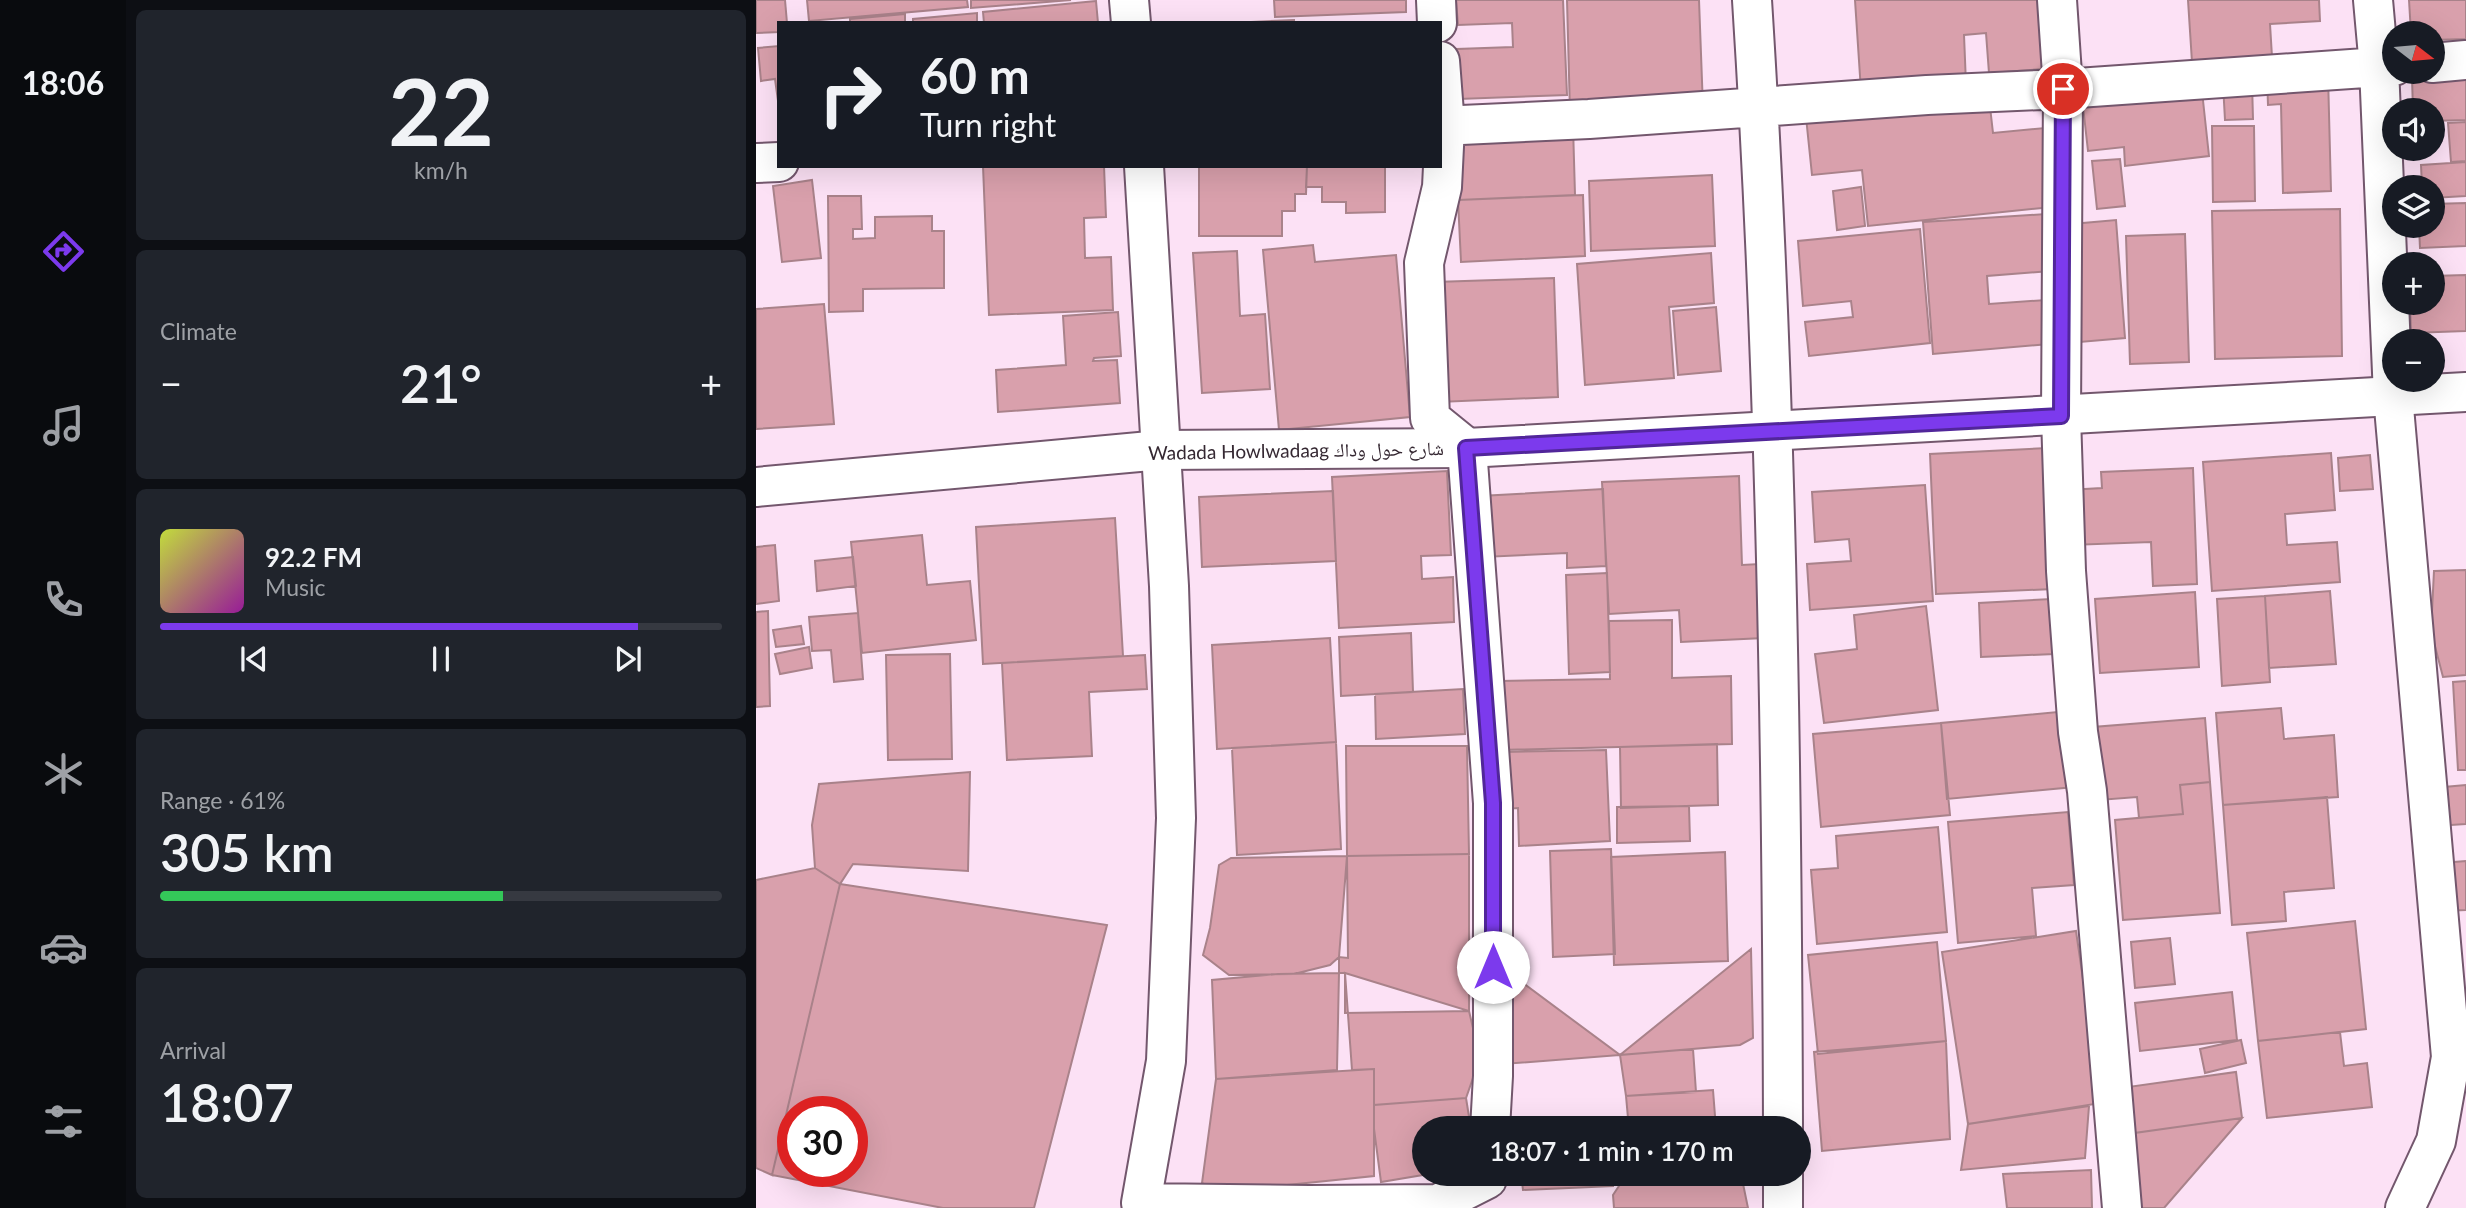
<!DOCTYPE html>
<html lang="en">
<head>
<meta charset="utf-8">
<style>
  :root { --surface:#171b24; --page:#20242c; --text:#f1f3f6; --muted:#9ea1a6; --line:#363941; --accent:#7c3aed }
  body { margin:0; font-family:Lato,"Noto Naskh Arabic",sans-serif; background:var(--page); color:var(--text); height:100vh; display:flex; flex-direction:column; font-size:26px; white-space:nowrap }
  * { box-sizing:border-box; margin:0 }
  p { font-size:23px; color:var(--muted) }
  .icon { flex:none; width:38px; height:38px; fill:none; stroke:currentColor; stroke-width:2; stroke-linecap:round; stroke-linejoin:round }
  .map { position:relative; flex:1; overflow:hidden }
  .drawer { display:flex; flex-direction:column; gap:10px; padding:10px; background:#0d0f14; width:630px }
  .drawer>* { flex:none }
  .banner { position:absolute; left:21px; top:21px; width:665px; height:147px; border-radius:0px; box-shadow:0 7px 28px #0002; background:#171b24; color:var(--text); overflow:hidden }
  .needle { width:46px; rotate:106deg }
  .tools { position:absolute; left:1626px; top:21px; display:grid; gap:14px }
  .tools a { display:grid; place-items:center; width:63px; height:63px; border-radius:50%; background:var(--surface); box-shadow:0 7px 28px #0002; font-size:35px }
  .speed { position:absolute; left:21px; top:1096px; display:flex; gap:14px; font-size:35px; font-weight:700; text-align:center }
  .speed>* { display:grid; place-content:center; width:91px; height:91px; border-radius:50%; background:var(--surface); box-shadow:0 7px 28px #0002; line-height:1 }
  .speed .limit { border:10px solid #d22; background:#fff; color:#111 }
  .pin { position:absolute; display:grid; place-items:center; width:60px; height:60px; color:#fff; margin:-30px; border:4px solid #fff; border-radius:50%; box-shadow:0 2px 7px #0007 }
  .me { position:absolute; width:77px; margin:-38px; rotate:0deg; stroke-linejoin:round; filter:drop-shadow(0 0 5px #0008) }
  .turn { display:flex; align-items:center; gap:24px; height:147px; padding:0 28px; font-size:32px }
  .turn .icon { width:91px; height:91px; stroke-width:2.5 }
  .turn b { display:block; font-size:49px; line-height:60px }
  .big { font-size:52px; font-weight:600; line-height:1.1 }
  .drawer .card { flex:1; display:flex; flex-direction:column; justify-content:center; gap:10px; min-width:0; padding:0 24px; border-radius:10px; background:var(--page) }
  .drawer .dial { align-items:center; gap:0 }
  .dial b { font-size:91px; line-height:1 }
  .song { display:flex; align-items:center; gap:21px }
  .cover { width:84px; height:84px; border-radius:10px; background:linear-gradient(135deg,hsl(70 70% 55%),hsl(300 70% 35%)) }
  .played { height:7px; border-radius:4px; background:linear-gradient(90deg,var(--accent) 85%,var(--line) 85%) }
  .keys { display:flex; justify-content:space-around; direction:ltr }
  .heat { display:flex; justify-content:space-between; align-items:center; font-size:38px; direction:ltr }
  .charge { height:10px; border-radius:5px; background:linear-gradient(90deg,#34c759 61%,var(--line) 0) }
  .trip { position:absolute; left:656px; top:1116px; width:399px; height:70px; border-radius:35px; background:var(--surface); box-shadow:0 7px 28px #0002; font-weight:600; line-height:70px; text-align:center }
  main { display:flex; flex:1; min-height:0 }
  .menu { display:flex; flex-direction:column; width:126px; justify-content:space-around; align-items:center; background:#090b0e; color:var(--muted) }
  .menu .icon { width:49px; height:49px }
  .menu .active { color:var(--accent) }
  .menu b { font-size:32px; color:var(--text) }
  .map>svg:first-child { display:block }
  .building { fill:#d9a0ac; stroke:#a9828a; stroke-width:2; fill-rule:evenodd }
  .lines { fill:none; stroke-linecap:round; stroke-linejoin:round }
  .minor-casing { stroke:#73576d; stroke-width:42 }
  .tertiary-casing { stroke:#73576d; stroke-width:42 }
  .minor { stroke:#fff; stroke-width:38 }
  .tertiary { stroke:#fff; stroke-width:38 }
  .route-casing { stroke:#51269a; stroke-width:18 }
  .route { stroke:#7c3aed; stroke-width:12 }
  .labels { text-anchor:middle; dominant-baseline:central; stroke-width:5; stroke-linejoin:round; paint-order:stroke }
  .street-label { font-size:19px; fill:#352832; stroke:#fff }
</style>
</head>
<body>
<main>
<nav class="menu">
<b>18:06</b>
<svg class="icon active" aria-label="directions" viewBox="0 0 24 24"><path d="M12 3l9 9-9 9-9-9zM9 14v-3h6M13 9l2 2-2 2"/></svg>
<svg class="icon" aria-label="music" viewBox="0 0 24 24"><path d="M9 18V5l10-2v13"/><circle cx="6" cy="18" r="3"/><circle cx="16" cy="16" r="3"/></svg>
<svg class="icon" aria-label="phone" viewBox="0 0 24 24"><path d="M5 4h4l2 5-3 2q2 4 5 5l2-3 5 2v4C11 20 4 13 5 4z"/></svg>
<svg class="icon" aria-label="climate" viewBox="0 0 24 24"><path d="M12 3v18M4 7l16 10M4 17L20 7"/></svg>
<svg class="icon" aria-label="car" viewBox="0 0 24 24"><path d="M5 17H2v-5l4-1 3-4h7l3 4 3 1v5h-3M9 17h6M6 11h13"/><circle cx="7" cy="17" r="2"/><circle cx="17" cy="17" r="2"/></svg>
<svg class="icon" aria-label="filters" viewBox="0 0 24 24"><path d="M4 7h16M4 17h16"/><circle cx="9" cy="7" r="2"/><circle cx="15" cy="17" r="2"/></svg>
</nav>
<section class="drawer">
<div class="card dial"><b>22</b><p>km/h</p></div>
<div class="card"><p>Climate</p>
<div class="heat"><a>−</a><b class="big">21°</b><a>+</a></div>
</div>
<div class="card">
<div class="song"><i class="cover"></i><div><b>92.2 FM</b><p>Music</p></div></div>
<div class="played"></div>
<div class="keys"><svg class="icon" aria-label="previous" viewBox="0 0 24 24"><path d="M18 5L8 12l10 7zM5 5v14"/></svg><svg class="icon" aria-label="pause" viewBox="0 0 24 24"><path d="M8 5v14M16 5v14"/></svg><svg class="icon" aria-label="next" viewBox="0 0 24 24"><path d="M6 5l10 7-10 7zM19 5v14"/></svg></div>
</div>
<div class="card"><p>Range · 61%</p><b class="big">305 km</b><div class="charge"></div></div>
<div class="card"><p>Arrival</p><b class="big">18:07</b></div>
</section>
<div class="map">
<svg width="1710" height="1208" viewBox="0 0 1710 1208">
  <rect width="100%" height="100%" fill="#fce1f5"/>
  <!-- building -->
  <path class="building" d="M 0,0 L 29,0 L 31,23 L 23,23 L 23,32 L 0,33 Z
    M 51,0 L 211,0 L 212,7 L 53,21 Z
    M 215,0 L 315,0 L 215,8 Z
    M 518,0 L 650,0 L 650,12 L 519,17 Z
    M 700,0 L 807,0 L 811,95 L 703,99 L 701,49 L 757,47 L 756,23 L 702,25 Z
    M 811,0 L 943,0 L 947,108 L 814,112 Z
    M 1099,0 L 1297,0 L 1301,68 L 1233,73 L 1230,33 L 1208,35 L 1210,84 L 1105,91 Z
    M 1432,0 L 1563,0 L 1564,21 L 1514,24 L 1516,57 L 1436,62 Z
    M 1653,0 L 1710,0 L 1710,39 L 1676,40 L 1676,33 L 1655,33 Z
    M 340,1 L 342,23 L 228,23 L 227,12 Z
    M 221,13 L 221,23 L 157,23 L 157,19 Z
    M 149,14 L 149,23 L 94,23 L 94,19 Z
    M 538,20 L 538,23 L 474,23 Z
    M 23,46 L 23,108 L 19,79 L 5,81 L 2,48 Z
    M 1572,75 L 1575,191 L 1527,193 L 1525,104 L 1512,105 L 1511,77 Z
    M 1710,76 L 1710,120 L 1676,121 L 1676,110 L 1657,110 L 1656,78 Z
    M 1445,82 L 1453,156 L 1369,166 L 1368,147 L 1332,151 L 1326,97 Z
    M 1496,82 L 1497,119 L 1469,120 L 1467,84 Z
    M 1233,98 L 1237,133 L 1289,128 L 1296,207 L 1112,226 L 1106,170 L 1056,175 L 1050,117 Z
    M 1710,122 L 1710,161 L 1695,162 L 1692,123 Z
    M 817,126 L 819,195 L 702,200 L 699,131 Z
    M 1456,126 L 1498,126 L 1499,201 L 1457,202 Z
    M 1364,159 L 1369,206 L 1341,209 L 1336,161 Z
    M 1710,162 L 1710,196 L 1676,198 L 1676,187 L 1666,187 L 1665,165 Z
    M 227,166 L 348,166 L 350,217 L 328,218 L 329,258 L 355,257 L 357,310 L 233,315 Z
    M 443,166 L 551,166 L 550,194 L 539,194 L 539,211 L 526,211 L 526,236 L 443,236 Z
    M 551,166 L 629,166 L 629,212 L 590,213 L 590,202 L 566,202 L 566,187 L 550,187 Z
    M 956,175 L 959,246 L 835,251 L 833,181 Z
    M 56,180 L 65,258 L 26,262 L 17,186 Z
    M 1105,187 L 1109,226 L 1081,230 L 1077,191 Z
    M 827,195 L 829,256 L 705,262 L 702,200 Z
    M 72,196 L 105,196 L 106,229 L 97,229 L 97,239 L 119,238 L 119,217 L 176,216 L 176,231 L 188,231 L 188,288 L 107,289 L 107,311 L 73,312 Z
    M 1710,203 L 1710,246 L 1664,248 L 1663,226 L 1676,226 L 1676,204 Z
    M 1584,209 L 1586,356 L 1459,359 L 1456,211 Z
    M 1290,214 L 1294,271 L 1231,276 L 1233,304 L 1290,300 L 1293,344 L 1177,354 L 1167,222 Z
    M 1360,220 L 1369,338 L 1324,342 L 1316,224 Z
    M 1164,229 L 1174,343 L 1053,356 L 1049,322 L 1097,317 L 1095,301 L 1047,306 L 1042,241 Z
    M 1429,234 L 1433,362 L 1374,364 L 1370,236 Z
    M 557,245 L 559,262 L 640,255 L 654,417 L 523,430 L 507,250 Z
    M 481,251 L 484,316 L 509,314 L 514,389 L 446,393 L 437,253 Z
    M 955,253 L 958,303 L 913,307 L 918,378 L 829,385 L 821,264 Z
    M 1710,275 L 1710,331 L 1655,333 L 1654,303 L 1676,303 L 1676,276 Z
    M 798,278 L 802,397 L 683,402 L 679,282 Z
    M 68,304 L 78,424 L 0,429 L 0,309 Z
    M 960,307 L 965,371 L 922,375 L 917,311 Z
    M 362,312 L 365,356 L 338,358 L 337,361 L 361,360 L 364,403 L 242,412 L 240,370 L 310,365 L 307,316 Z
    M 1291,448 L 1297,589 L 1180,594 L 1174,454 Z
    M 1575,453 L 1579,510 L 1529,514 L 1531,545 L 1581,542 L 1584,582 L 1456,591 L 1447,462 Z
    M 1614,455 L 1617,489 L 1584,491 L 1582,458 Z
    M 1437,468 L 1441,584 L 1397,586 L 1395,542 L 1315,545 L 1312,490 L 1346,488 L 1345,472 Z
    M 691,471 L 695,555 L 665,556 L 666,579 L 697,577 L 698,622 L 583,628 L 576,477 Z
    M 983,476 L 986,565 L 1004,564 L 1008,638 L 925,642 L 923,610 L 853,614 L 846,482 Z
    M 1169,485 L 1177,601 L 1054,610 L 1051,564 L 1095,561 L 1093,539 L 1059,542 L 1056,492 Z
    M 847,489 L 850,566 L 811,568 L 811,553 L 727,557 L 724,496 Z
    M 577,491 L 580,561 L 446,567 L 443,497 Z
    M 359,518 L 367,656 L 227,664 L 220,527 Z
    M 166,535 L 171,585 L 214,581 L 220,640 L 106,653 L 95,542 Z
    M 19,545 L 23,601 L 0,604 L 0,547 Z
    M 97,557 L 100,586 L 61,591 L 59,561 Z
    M 1710,570 L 1710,675 L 1687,677 L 1675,631 L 1678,571 Z
    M 851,573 L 854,672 L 813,674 L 810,575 Z
    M 1574,591 L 1580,664 L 1513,668 L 1509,596 Z
    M 1439,592 L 1443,667 L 1344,673 L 1339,599 Z
    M 1509,596 L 1514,682 L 1466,686 L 1461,599 Z
    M 1295,599 L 1298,654 L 1225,657 L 1223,603 Z
    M 1170,606 L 1182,710 L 1068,723 L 1059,654 L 1101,649 L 1098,615 Z
    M 12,611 L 14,706 L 0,707 L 0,612 Z
    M 102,613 L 107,679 L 78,682 L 75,650 L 56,651 L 53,617 Z
    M 916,620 L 916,678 L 975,676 L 976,744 L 745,750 L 744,681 L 854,679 L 853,621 Z
    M 45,626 L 48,644 L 20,647 L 17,630 Z
    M 655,633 L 657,692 L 585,696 L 583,637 Z
    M 574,638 L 580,742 L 461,749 L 456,645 Z
    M 53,647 L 56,668 L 24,674 L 19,654 Z
    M 194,654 L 196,759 L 132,760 L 130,655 Z
    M 389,655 L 391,689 L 333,692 L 336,756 L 251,760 L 246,663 Z
    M 1710,681 L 1710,770 L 1702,770 L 1697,682 Z
    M 707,689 L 709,734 L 620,739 L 619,694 Z
    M 1525,708 L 1528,739 L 1578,735 L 1582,797 L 1467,805 L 1460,713 Z
    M 1312,711 L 1318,787 L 1191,799 L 1185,723 Z
    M 1449,718 L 1454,782 L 1424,785 L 1427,814 L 1383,818 L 1381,797 L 1343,800 L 1337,727 Z
    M 1185,723 L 1194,815 L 1065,827 L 1057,734 Z
    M 580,742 L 585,849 L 481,855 L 476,748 Z
    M 961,744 L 962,805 L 865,808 L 864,747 Z
    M 590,746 L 711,746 L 713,854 L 591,856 Z
    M 850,750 L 854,841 L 763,846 L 762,808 L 750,809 L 748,752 Z
    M 214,772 L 212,871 L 97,864 L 84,884 L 59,868 L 56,825 L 63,784 Z
    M 1454,782 L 1464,913 L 1367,920 L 1359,820 L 1427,814 L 1424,785 Z
    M 1710,785 L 1710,824 L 1680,826 L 1677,788 Z
    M 1571,797 L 1578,888 L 1528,892 L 1530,921 L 1476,925 L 1467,805 Z
    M 933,806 L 934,841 L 861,843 L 861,807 Z
    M 1312,812 L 1318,885 L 1276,888 L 1280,936 L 1202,943 L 1192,822 Z
    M 1182,827 L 1191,932 L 1061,944 L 1055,870 L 1082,868 L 1080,836 Z
    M 855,849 L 859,954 L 797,957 L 794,851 Z
    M 969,852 L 972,961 L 858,965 L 855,857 Z
    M 713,854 L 713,1011 L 589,1013 L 589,973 L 583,973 L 583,957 L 592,958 L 591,856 Z
    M 591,856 L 583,957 L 574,965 L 538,974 L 473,975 L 447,955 L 454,928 L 463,865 L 475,858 Z
    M 1710,861 L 1710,910 L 1689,911 L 1686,863 Z
    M 59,868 L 84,884 L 16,1175 L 0,1168 L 0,880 Z
    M 84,884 L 351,925 L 278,1208 L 187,1208 L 16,1175 ZM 37,1111 L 96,1111 L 96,1171 L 37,1171 Z
    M 1599,921 L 1610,1029 L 1502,1041 L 1491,933 Z
    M 1320,931 L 1345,1103 L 1212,1124 L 1186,952 Z
    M 1414,938 L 1419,984 L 1379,988 L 1375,942 Z
    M 1181,942 L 1190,1041 L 1062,1054 L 1052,955 Z
    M 995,949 L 997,1038 L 984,1045 L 864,1055 Z
    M 744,966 L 864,1055 L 747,1064 Z
    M 583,973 L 581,1070 L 460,1079 L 456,980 L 522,974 Z
    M 589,973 L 713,1011 L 724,1058 L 710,1098 L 618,1105 L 618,1069 L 596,1070 Z
    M 1476,992 L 1481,1040 L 1384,1051 L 1379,1003 Z
    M 1584,1032 L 1588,1066 L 1611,1063 L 1616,1107 L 1511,1118 L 1502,1041 Z
    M 1485,1040 L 1490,1063 L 1449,1073 L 1444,1049 Z
    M 1190,1041 L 1194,1139 L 1066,1151 L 1058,1052 Z
    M 937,1049 L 940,1092 L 870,1096 L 864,1055 Z
    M 618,1069 L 618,1176 L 463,1192 L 446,1183 L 460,1079 Z
    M 1480,1072 L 1486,1118 L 1378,1133 L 1372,1087 Z
    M 957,1090 L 960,1129 L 873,1129 L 870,1096 Z
    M 710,1098 L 715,1129 L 668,1129 L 668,1174 L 673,1174 L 625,1182 L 618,1129 L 618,1105 Z
    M 1333,1106 L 1329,1158 L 1205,1170 L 1212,1124 Z
    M 1486,1118 L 1408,1208 L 1378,1208 L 1378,1133 Z
    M 1335,1170 L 1336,1208 L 1251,1208 L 1247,1174 Z
    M 765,1174 L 857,1174 L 857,1186 L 767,1190 Z
    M 888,1174 L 985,1174 L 992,1208 L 858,1208 L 857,1195 L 869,1177 Z"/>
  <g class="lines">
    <defs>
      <path id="minor" d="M 373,0 L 375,23
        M 680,0 L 681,23
        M 996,0 C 1020,376 1026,752 1027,1129
        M 1301,0 L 1307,89 L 1305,416 L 1310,571 L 1322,732 L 1331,791 L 1366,1208
        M 1617,0 L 1623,67 L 1637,396 L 1695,1057 L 1680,1141 L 1649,1208
        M 684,61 L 689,126 L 686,187 L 668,263 L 674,418 L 711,448 L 737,803 L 737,1076 L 734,1129
        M 1676,63 L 1710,60
        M 684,126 L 833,119 L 1171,95 L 1307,89 L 1638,66
        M 0,163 L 23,162
        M 388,166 L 413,586 L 420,818 L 410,1061 L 385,1203 L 553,1205 L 682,1204 L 731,1179 L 731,1174
        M 1027,1174 L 1027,1208"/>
      <path id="tertiary" d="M 0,487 L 405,450 L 711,448 L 1710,392"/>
    </defs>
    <!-- minor casing -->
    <use href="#minor" class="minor-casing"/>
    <!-- tertiary casing -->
    <use href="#tertiary" class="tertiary-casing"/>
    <!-- minor -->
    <use href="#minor" class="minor"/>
    <!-- tertiary -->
    <use href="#tertiary" class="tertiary"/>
  </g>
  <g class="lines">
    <defs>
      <path id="route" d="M 737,967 L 737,803 L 710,448 L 1305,416 L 1307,89"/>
    </defs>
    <!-- route casing -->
    <use href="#route" class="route-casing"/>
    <!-- route -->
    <use href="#route" class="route"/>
  </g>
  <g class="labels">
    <!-- street labels -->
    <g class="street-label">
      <text transform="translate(540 450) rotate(-1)">Wadada Howlwadaag شارع حول وداك</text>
    </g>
  </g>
</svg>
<div class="tools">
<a><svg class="needle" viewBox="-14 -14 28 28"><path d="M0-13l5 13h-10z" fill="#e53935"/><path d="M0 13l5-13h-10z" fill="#9ea1a6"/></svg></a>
<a><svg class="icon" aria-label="sound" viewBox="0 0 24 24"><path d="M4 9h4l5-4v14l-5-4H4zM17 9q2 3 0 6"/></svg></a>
<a><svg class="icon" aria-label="layers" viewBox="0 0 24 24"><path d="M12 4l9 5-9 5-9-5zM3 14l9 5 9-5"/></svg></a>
<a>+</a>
<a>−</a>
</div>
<div class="speed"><div class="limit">30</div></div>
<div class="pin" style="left:1307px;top:89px;background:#d93025"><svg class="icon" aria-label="arrive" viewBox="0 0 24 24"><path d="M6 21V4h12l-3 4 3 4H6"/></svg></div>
<svg class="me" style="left:737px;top:967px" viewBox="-20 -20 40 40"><circle r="19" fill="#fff"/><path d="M0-13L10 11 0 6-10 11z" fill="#7c3aed"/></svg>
<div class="trip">18:07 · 1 min · 170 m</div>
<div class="banner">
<div class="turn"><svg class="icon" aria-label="right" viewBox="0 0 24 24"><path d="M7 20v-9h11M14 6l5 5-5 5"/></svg><div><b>60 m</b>Turn right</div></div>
</div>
</div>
</main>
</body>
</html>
